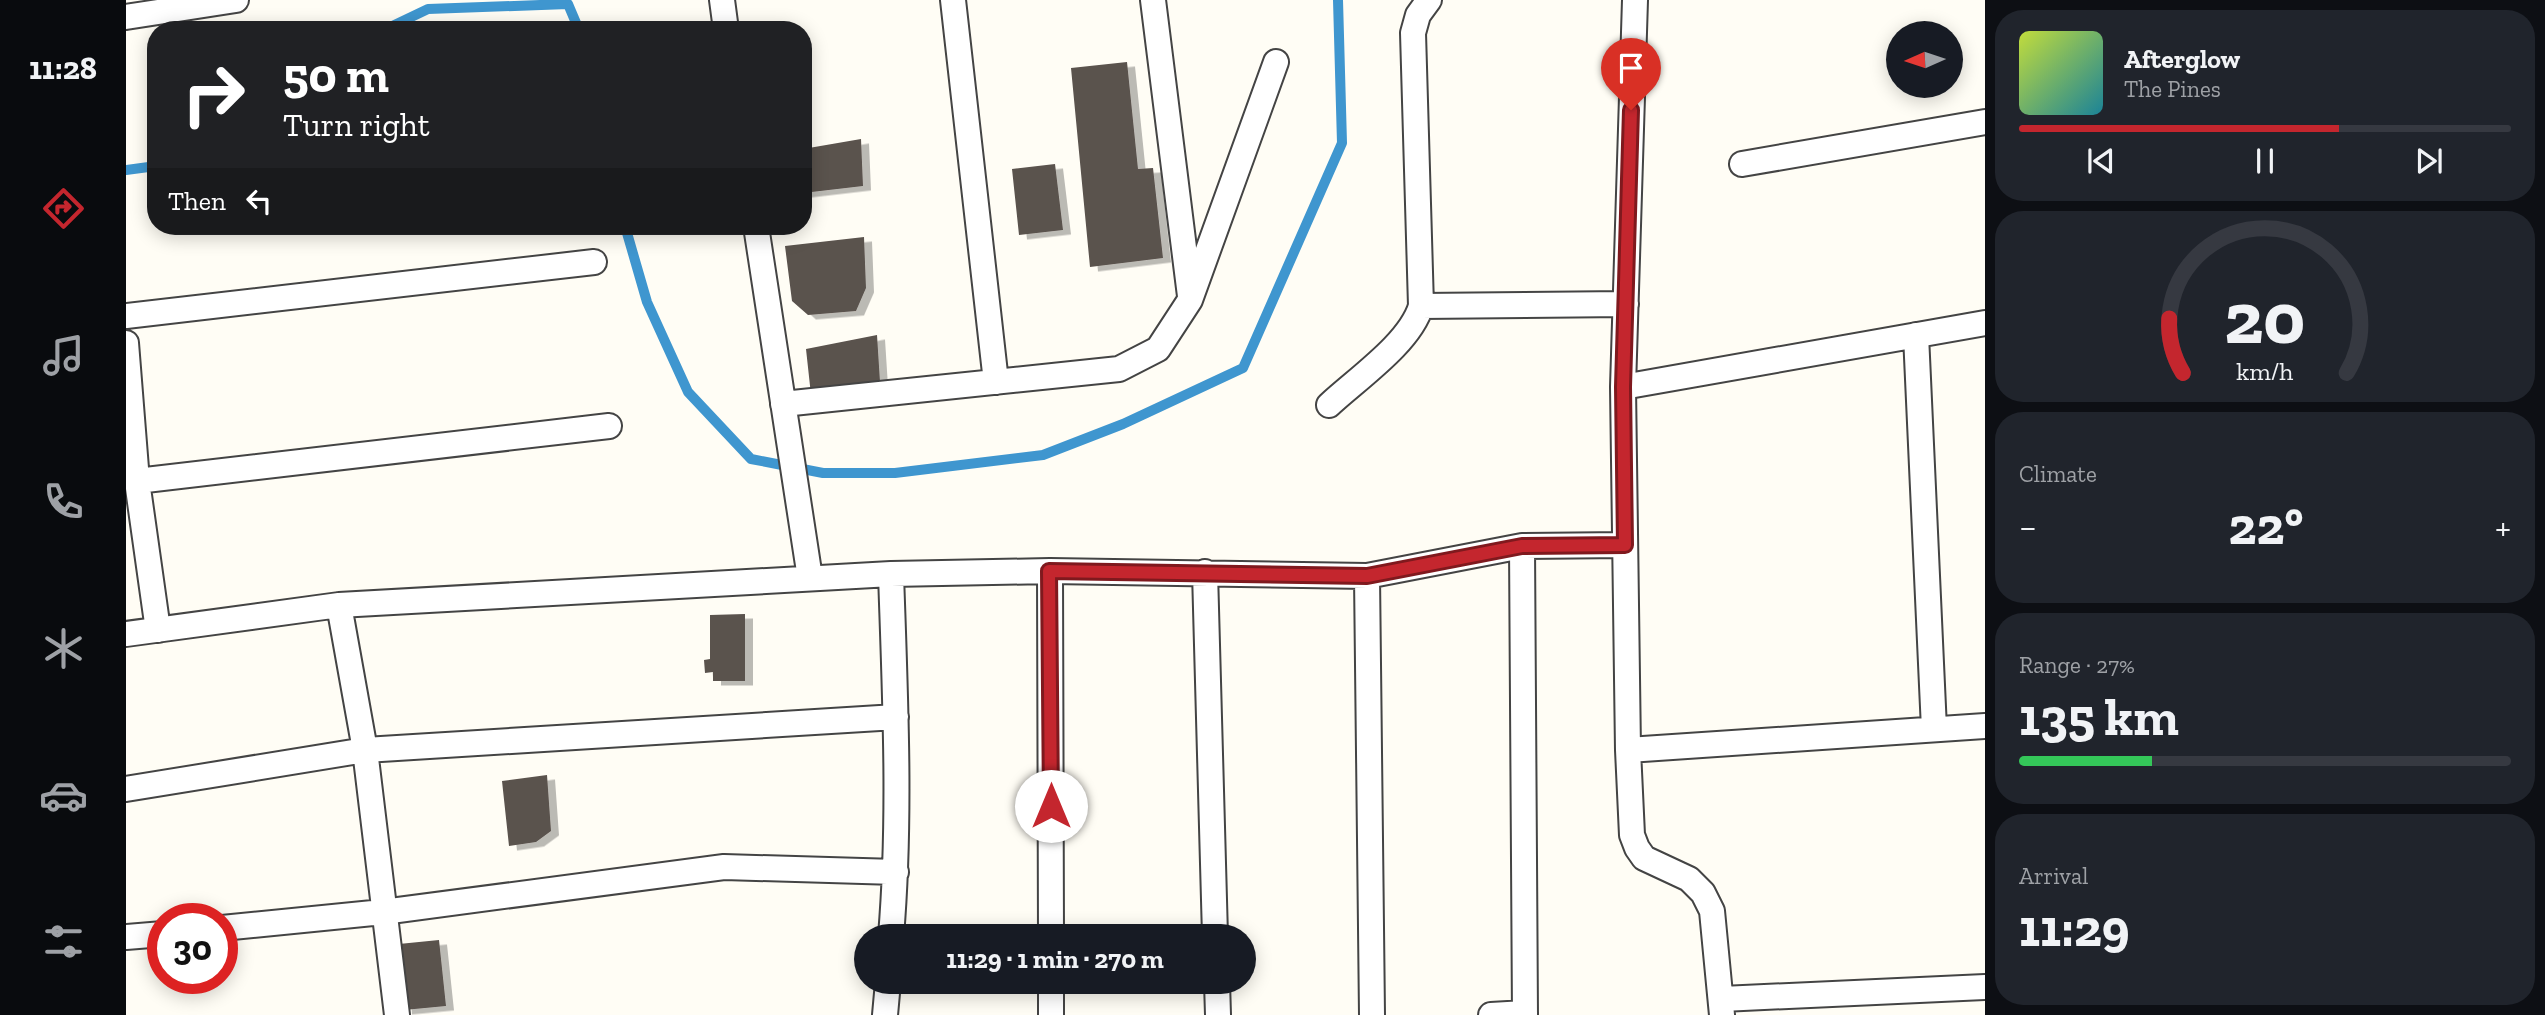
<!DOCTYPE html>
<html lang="en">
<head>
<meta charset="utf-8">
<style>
  :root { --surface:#171b24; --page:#20242c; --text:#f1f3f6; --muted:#9ea1a6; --line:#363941; --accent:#c4262e }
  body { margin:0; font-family:"Zilla Slab",serif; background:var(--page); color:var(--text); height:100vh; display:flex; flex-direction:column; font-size:26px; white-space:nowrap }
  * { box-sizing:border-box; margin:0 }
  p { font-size:23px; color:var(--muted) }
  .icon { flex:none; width:38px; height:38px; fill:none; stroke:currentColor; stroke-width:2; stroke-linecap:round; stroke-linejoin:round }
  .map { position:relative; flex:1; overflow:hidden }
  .details { display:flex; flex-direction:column; gap:10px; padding:10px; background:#0d0f14; width:560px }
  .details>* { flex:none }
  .guide { position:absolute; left:21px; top:21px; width:665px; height:214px; border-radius:28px; box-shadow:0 4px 18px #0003; background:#202124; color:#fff; overflow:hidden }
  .needle { width:46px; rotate:267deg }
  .controls { position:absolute; left:1760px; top:21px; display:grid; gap:14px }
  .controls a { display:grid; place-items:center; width:77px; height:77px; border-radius:50%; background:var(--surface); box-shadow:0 4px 18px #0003; font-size:35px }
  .speed { position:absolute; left:21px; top:903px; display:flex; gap:14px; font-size:35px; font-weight:700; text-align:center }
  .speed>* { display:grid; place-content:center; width:91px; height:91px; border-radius:50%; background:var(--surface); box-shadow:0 4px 18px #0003; line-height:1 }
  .speed .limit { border:10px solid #d22; background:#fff; color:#111 }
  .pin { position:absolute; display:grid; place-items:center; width:60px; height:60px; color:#fff; margin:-72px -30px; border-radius:50% 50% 50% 0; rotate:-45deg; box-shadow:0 0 7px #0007 }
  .pin .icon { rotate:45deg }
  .me { position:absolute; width:77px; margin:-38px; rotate:0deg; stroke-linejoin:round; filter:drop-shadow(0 0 5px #0008) }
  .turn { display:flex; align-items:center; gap:24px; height:147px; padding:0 21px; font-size:32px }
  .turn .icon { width:91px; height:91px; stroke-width:2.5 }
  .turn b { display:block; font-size:49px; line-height:60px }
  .then { display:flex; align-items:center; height:66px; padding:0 21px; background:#0003; gap:14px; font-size:26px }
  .big { font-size:52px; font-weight:800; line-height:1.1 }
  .details .widget { flex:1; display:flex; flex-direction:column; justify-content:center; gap:10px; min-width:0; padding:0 24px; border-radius:28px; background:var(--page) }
  .details .dial { align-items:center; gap:0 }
  .dial svg { height:182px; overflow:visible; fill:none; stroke:var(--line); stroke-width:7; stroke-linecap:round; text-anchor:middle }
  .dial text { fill:var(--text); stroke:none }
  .song { display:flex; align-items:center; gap:21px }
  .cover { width:84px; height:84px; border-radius:10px; background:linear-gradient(135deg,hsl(70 70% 55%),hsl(190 70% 35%)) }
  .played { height:7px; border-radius:4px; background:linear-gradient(90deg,var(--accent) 65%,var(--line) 65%) }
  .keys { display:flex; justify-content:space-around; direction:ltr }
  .heat { display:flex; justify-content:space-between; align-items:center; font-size:38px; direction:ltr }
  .charge { height:10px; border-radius:5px; background:linear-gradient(90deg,#34c759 27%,var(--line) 0) }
  .trip { position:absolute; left:728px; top:924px; width:402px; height:70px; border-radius:35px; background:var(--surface); box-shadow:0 4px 18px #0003; font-weight:800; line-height:70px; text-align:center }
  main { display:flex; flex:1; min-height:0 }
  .menu { display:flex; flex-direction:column; width:126px; justify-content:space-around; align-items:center; background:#090b0e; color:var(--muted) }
  .menu .icon { width:49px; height:49px }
  .menu .current { color:var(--accent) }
  .menu b { font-size:32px; color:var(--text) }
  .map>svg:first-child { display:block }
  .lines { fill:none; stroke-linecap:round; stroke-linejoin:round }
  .stream { stroke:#3f96cf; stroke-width:10 }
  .building { fill:#5a524d; filter:url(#shadow) }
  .minor-casing { stroke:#444; stroke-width:28 }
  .minor { stroke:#fff; stroke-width:24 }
  .route-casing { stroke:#7f191e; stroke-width:18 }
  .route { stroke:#c4262e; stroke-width:12 }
</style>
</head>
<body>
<main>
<nav class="menu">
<b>11:28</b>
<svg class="icon current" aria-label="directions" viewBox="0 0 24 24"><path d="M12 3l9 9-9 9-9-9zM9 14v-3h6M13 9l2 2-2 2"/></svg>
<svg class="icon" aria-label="music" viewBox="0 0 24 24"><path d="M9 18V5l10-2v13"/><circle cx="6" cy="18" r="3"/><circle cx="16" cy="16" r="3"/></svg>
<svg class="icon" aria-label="phone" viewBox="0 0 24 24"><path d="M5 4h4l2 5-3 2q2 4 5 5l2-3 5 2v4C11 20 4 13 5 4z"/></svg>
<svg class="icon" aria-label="climate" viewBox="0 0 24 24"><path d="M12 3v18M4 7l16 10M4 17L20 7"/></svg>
<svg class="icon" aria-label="car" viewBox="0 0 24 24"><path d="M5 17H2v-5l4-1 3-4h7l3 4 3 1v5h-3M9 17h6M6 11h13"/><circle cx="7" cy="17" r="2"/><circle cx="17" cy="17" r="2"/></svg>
<svg class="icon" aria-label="filters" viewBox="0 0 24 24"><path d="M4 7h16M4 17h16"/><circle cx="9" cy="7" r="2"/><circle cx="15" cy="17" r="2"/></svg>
</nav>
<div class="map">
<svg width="1859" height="1015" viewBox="0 0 1859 1015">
  <defs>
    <filter id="shadow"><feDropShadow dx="8" dy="4.5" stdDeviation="0" flood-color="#0004"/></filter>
  </defs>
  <rect width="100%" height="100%" fill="#fffdf5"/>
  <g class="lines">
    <!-- stream -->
    <path class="stream" d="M 258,30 L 302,9 L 442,4 L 453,30
      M 0,170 L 30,166
      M 499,226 L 521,302 L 562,392 L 625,459 L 697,473 L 769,473 L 917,455 L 997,424 L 1117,368 L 1216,143 L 1212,0"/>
  </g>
  <!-- building -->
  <path class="building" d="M 1001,62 L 1012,169 L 1027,168 L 1037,258 L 964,267 L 945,68 Z
    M 735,139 L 737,186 L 677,193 L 677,149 Z
    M 929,164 L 937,230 L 893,235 L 886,169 Z
    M 738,237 L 740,288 L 730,311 L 682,315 L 666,301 L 659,246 Z
    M 751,335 L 754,382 L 685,395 L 680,349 Z
    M 619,614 L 619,681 L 587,681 L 587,672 L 579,673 L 578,660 L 584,659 L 584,615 Z
    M 421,775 L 425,831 L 410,842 L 383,846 L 376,781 Z
    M 313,940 L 320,1006 L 278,1010 L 273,944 Z"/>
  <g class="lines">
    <defs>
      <path id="minor" d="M 596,0 L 600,30
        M 827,0 L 870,382
        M 1027,0 L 1064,296
        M 1509,0 L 1497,387 L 1502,750 L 1506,835 L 1511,848 L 1518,858 L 1563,879 L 1577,893 L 1586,911 L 1596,1015
        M 0,17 L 110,0
        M 1616,164 L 1859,122
        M 630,226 L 684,578
        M 1295,306 L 1500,304
        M 0,316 L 468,262
        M 1790,335 L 1808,729
        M 0,343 L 11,481 L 32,630
        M 1497,387 L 1859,323
        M 657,404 L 993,369 L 1032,349 L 1064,300 L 1150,62
        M 1203,405 C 1232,378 1284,343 1295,306 L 1287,33 L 1292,15 L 1303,0
        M 11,481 L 483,426
        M 1396,546 L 1399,1015
        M 924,571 L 925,936
        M 1079,572 L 1089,936
        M 1241,576 L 1246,1015
        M 213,605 L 239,750 L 271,1015
        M 0,634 L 213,605 L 765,574 L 924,571 L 1241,576 L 1396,546 L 1499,545
        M 1502,750 L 1859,726
        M 0,789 L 239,750 L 770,717
        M 96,928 L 257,912 L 598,867 L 770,872
        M 765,936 C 775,816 769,694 765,574
        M 0,937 L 37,934
        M 925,982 L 925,1015
        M 1091,982 L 1092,1015
        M 1596,999 L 1859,987
        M 759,1015 L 762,982
        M 1365,1015 L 1399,1013"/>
    </defs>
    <!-- minor casing -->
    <use href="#minor" class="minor-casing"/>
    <!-- minor -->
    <use href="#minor" class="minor"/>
  </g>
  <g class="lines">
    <defs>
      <path id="route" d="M 925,806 L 923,571 L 1241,576 L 1396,546 L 1499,545 L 1497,387 L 1505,110"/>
    </defs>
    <!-- route casing -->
    <use href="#route" class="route-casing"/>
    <!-- route -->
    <use href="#route" class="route"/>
  </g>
</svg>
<div class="controls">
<a><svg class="needle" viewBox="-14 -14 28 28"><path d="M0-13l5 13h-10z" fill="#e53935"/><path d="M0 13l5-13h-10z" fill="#9ea1a6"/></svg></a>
</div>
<div class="speed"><div class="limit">30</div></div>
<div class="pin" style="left:1505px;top:110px;background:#d93025"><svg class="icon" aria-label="arrive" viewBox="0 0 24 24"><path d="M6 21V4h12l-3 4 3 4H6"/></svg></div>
<svg class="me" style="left:925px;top:806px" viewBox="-20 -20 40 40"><circle r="19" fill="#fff"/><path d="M0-13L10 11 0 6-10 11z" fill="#c4262e"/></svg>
<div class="trip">11:29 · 1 min · 270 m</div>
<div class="guide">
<div class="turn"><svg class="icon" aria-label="right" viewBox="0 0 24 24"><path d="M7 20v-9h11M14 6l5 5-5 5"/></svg><div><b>50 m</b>Turn right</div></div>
<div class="then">Then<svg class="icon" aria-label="left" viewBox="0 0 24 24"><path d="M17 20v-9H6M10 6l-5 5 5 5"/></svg></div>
</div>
</div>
<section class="details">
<div class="widget">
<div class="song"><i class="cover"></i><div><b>Afterglow</b><p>The Pines</p></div></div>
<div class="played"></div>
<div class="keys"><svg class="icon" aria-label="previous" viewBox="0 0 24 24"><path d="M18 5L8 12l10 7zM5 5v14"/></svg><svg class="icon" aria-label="pause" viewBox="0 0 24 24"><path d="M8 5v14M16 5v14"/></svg><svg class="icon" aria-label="next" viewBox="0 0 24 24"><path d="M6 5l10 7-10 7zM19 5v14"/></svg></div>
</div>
<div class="widget dial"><svg viewBox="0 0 100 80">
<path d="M14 69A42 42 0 1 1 86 69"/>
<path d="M14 69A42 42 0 0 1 8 45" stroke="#c4262e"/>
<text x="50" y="56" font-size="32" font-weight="700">20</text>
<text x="50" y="72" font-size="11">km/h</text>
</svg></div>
<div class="widget"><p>Climate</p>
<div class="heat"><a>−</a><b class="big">22°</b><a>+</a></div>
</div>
<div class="widget"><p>Range · 27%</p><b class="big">135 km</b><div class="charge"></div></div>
<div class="widget"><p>Arrival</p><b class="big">11:29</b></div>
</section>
</main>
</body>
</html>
